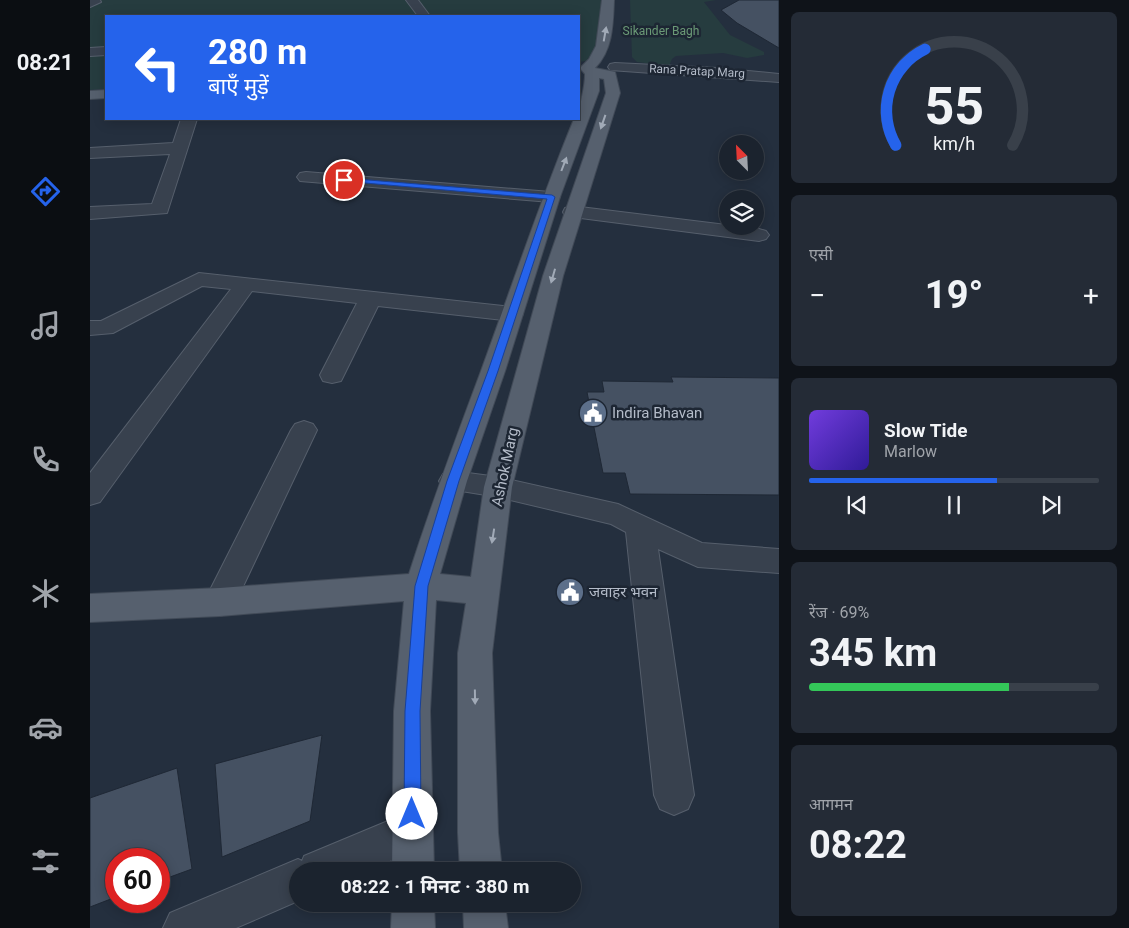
<!DOCTYPE html>
<html lang="hi">
<head>
<meta charset="utf-8">
<style>
  :root { --surface:#1b232e; --page:#242b36; --text:#f1f3f6; --muted:#a0a4aa; --line:#39404a; --accent:#2563eb }
  body { margin:0; font-family:Roboto,"Noto Sans Devanagari",sans-serif; background:var(--page); color:var(--text); height:100vh; display:flex; flex-direction:column; font-size:19px; white-space:nowrap }
  * { box-sizing:border-box; margin:0 }
  p { font-size:16px; color:var(--muted) }
  .icon { flex:none; width:28px; height:28px; fill:none; stroke:currentColor; stroke-width:2; stroke-linecap:round; stroke-linejoin:round }
  .map { position:relative; flex:1; overflow:hidden }
  .drawer { display:flex; flex-direction:column; gap:12px; padding:12px; background:#0f1319; width:350px }
  .drawer>* { flex:none }
  .banner { position:absolute; left:15px; top:15px; width:475px; height:105px; border-radius:0px; box-shadow:0 2px 12px #0003,0 0 0 1px var(--line); background:#2563eb; color:#fff; overflow:hidden }
  .needle { width:32px; rotate:336deg }
  .tools { position:absolute; left:629px; top:135px; display:grid; gap:10px }
  .tools a { display:grid; place-items:center; width:45px; height:45px; border-radius:50%; background:var(--surface); box-shadow:0 2px 12px #0003,0 0 0 1px var(--line); font-size:25px }
  .speed { position:absolute; left:15px; top:848px; display:flex; gap:10px; font-size:25px; font-weight:700; text-align:center }
  .speed>* { display:grid; place-content:center; width:65px; height:65px; border-radius:50%; background:var(--surface); box-shadow:0 2px 12px #0003,0 0 0 1px var(--line); line-height:1 }
  .speed .limit { border:8px solid #d22; background:#fff; color:#111 }
  .pin { position:absolute; display:grid; place-items:center; width:42px; height:42px; color:#fff; margin:-21px; border:2px solid #fff; border-radius:50%; box-shadow:0 1px 5px #0007 }
  .me { position:absolute; width:55px; margin:-28px; rotate:0deg; stroke-linejoin:round; filter:drop-shadow(0 0 4px #0008) }
  .turn { display:flex; align-items:center; gap:18px; height:105px; padding:0 20px; font-size:22px }
  .turn .icon { width:65px; height:65px; stroke-width:2.5 }
  .turn b { display:block; font-size:35px; line-height:42px }
  .big { font-size:38px; font-weight:700; line-height:1.1 }
  .drawer .tile { flex:1; display:flex; flex-direction:column; justify-content:center; gap:8px; min-width:0; padding:0 18px; border-radius:8px; background:var(--page) }
  .drawer .dial { align-items:center; gap:0 }
  .dial svg { height:130px; overflow:visible; fill:none; stroke:var(--line); stroke-width:7; stroke-linecap:round; text-anchor:middle }
  .dial text { fill:var(--text); stroke:none }
  .song { display:flex; align-items:center; gap:15px }
  .cover { width:60px; height:60px; border-radius:8px; background:linear-gradient(135deg,hsl(260 70% 55%),hsl(250 70% 35%)) }
  .played { height:5px; border-radius:2px; background:linear-gradient(90deg,var(--accent) 65%,var(--line) 65%) }
  .keys { display:flex; justify-content:space-around; direction:ltr }
  .heat { display:flex; justify-content:space-between; align-items:center; font-size:28px; direction:ltr }
  .charge { height:8px; border-radius:4px; background:linear-gradient(90deg,#34c759 69%,var(--line) 0) }
  .trip { position:absolute; left:199px; top:862px; width:292px; height:50px; border-radius:25px; background:var(--surface); box-shadow:0 2px 12px #0003,0 0 0 1px var(--line); font-weight:700; line-height:50px; text-align:center }
  main { display:flex; flex:1; min-height:0 }
  .tab-bar { display:flex; flex-direction:column; width:90px; justify-content:space-around; align-items:center; background:#0b0e12; color:var(--muted) }
  .tab-bar .icon { width:35px; height:35px }
  .tab-bar .active { color:var(--accent) }
  .tab-bar b { font-size:22px; color:var(--text) }
  .map>svg:first-child { display:block }
  .green { fill:#263c3f }
  .building { fill:#455162; stroke:#1f2835 }
  .lines { fill:none; stroke-linecap:round; stroke-linejoin:round }
  .minor-casing { stroke:#565f6c; stroke-width:2 }
  .major-casing { stroke:#414a57; stroke-width:2 }
  .minor { fill:#38414e; fill-rule:evenodd }
  .major { fill:#56606e; fill-rule:evenodd }
  .oneway { fill:#a1aab7 }
  .route { fill:#2563eb; stroke:#184099 }
  .labels { text-anchor:middle; dominant-baseline:central; stroke-width:5; stroke-linejoin:round; paint-order:stroke }
  .far-park-label { font-size:12px; fill:#6b9a76; stroke:#1d2633 }
  .far-street-label { font-size:12px; fill:#b4bcc9; stroke:#1d2633 }
  .poi-label { font-size:15px; fill:#b4bcc9; stroke:#1d2633; text-anchor:start }
  .street-label { font-size:15px; fill:#b4bcc9; stroke:#1d2633 }
</style>
</head>
<body>
<main>
<nav class="tab-bar">
<b>08:21</b>
<svg class="icon active" aria-label="directions" viewBox="0 0 24 24"><path d="M12 3l9 9-9 9-9-9zM9 14v-3h6M13 9l2 2-2 2"/></svg>
<svg class="icon" aria-label="music" viewBox="0 0 24 24"><path d="M9 18V5l10-2v13"/><circle cx="6" cy="18" r="3"/><circle cx="16" cy="16" r="3"/></svg>
<svg class="icon" aria-label="phone" viewBox="0 0 24 24"><path d="M5 4h4l2 5-3 2q2 4 5 5l2-3 5 2v4C11 20 4 13 5 4z"/></svg>
<svg class="icon" aria-label="climate" viewBox="0 0 24 24"><path d="M12 3v18M4 7l16 10M4 17L20 7"/></svg>
<svg class="icon" aria-label="car" viewBox="0 0 24 24"><path d="M5 17H2v-5l4-1 3-4h7l3 4 3 1v5h-3M9 17h6M6 11h13"/><circle cx="7" cy="17" r="2"/><circle cx="17" cy="17" r="2"/></svg>
<svg class="icon" aria-label="filters" viewBox="0 0 24 24"><path d="M4 7h16M4 17h16"/><circle cx="9" cy="7" r="2"/><circle cx="15" cy="17" r="2"/></svg>
</nav>
<div class="map">
<svg width="689" height="928" viewBox="0 0 689 928">
  <rect width="100%" height="100%" fill="#242f3e"/>
  <!-- green -->
  <path class="green" d="M 0,0 L 512,0 L 510,43 L 496,61 L 489,62 L 489,16 L 16,16 L 16,89 L 0,90 Z
    M 540,0 L 626,0 L 614,2 L 640,35 L 674,52 L 674,55 L 657,58 L 633,53 L 586,56 L 582,59 L 579,66 L 547,62 L 542,57 Z"/>
  <!-- building -->
  <path class="building" d="M 649,0 L 689,0 L 689,48 L 647,23 L 631,10 Z
    M 581,377 L 689,378 L 689,495 L 540,494 L 535,473 L 513,473 L 497,392 L 514,392 L 512,381 L 583,382 Z
    M 232,735 L 220,821 L 132,857 L 125,764 Z
    M 87,768 L 102,869 L 69,881 L 69,859 L 26,859 L 26,897 L 0,907 L 0,798 Z"/>
  <g class="lines">
    <defs>
      <path id="minor" d="M 0,0 L 10,0 L 11,2 L 0,7 Z
        M 316,0 L 328,0 L 340,16 L 328,16 Z
        M 16,47 L 16,55 L 0,56 L 0,48 Z
        M 525,63 L 627,68 L 689,74 L 689,82 L 520,70 L 518,67 L 520,64 Z
        M 91,119 L 107,119 L 77,213 L 0,219 L 0,207 L 62,204 L 80,154 L 0,158 L 0,148 L 83,143 Z
        M 216,172 L 461,192 L 467,193 L 470,197 L 467,201 L 461,202 L 210,181 L 207,177 L 210,173 Z
        M 482,206 L 669,229 L 676,231 L 679,235 L 676,239 L 669,241 L 475,216 L 473,212 L 475,208 Z
        M 109,273 L 422,307 L 430,309 L 433,314 L 430,319 L 422,321 L 288,306 L 254,375 L 251,381 L 242,383 L 233,381 L 230,375 L 267,303 L 162,291 L 10,502 L 0,505 L 0,473 L 141,289 L 112,286 L 23,333 L 0,335 L 0,321 L 11,321 Z
        M 214,421 L 223,424 L 227,430 L 141,612 L 130,616 L 119,612 L 114,602 L 119,592 L 201,430 L 205,424 Z
        M 363,471 L 408,477 L 528,504 L 612,543 L 689,549 L 689,573 L 608,567 L 568,549 L 604,795 L 598,809 L 584,815 L 570,809 L 564,795 L 536,532 L 521,524 L 408,497 L 353,488 L 349,481 L 353,474 Z
        M 322,811 L 336,817 L 342,831 L 336,845 L 277,871 L 208,871 L 208,901 L 146,928 L 73,928 L 80,913 L 208,859 L 212,861 L 214,856 Z"/>
      <path id="major" d="M 512,0 L 524,0 C 523,24 523,50 505,68 L 525,72 L 530,93 L 473,276 L 422,487 L 402,653 L 408,833 L 412,871 L 370,871 L 368,833 L 368,653 L 376,603 L 346,600 L 340,711 L 344,871 L 302,871 L 304,711 L 314,601 L 130,616 L 0,622 L 0,594 L 130,588 L 319,574 C 341,505 366,438 391,371 C 422,286 450,202 484,119 L 489,119 C 489,103 495,90 495,74 L 490,68 L 499,59 L 506,46 ZM 509,78 L 514,79 L 516,93 L 453,276 L 394,487 L 381,577 L 350,574 L 377,481 L 415,371 L 470,197 L 509,91 Z
        M 16,90 L 16,98 L 0,99 L 0,91 Z
        M 302,904 L 344,904 L 345,928 L 301,928 Z
        M 373,904 L 415,904 L 418,928 L 374,928 Z"/>
    </defs>
    <!-- minor casing -->
    <use href="#minor" class="minor-casing"/>
    <!-- major casing -->
    <use href="#major" class="major-casing"/>
    <!-- minor -->
    <use href="#minor" class="minor"/>
    <!-- major -->
    <use href="#major" class="major"/>
  </g>
  <!-- one-way arrows -->
  <defs><path id="oneway-solid" d="M-6-.8H1V-3.2L6.5 0L1 3.2V.8H-6Z" transform="scale(1.25)"/></defs>
  <g class="oneway">
    <use href="#oneway-solid" transform="translate(515 34) rotate(-80)"/>
    <use href="#oneway-solid" transform="translate(513 122) rotate(109)"/>
    <use href="#oneway-solid" transform="translate(474 164) rotate(-69)"/>
    <use href="#oneway-solid" transform="translate(463 276) rotate(106)"/>
    <use href="#oneway-solid" transform="translate(403 536) rotate(99)"/>
    <use href="#oneway-solid" transform="translate(385 697) rotate(89)"/>
  </g>
  <!-- route -->
  <path class="route" d="M 254,178 L 462,195 L 465,197 L 408,371 L 369,481 L 338,586 L 330,711 L 331,814 L 328,820 L 322,822 L 317,820 L 314,814 L 315,711 L 325,586 L 357,481 L 398,371 L 457,199 L 252,181 L 252,178 Z"/>
  <!-- icons -->
  <defs>
    <symbol id="civic-disc" viewBox="-11 -11 22 22"><circle r="9.5" fill="#5c6f8a" stroke="#1d2633"/><path d="M-.6-6.5H3V-4.5H.6V-3L4-1V1h2V6H-6V1h2V-1L-.6-3ZM-1.2 2.5V6h2.4V2.5Z" fill="#fff"/></symbol>
  </defs>
  <g fill-rule="evenodd">
    <use href="#civic-disc" x="487" y="397" width="32" height="32"/>
    <use href="#civic-disc" x="464" y="576" width="32" height="32"/>
  </g>
  <g class="labels">
    <!-- far-park labels -->
    <g class="far-park-label">
      <text x="571" y="31">Sikander Bagh</text>
    </g>
    <!-- far-street labels -->
    <g class="far-street-label">
      <text transform="translate(607 71) rotate(3)">Rana Pratap Marg</text>
    </g>
    <!-- poi labels -->
    <g class="poi-label">
      <text x="522" y="413">Indira Bhavan</text>
      <text x="499" y="592">जवाहर भवन</text>
    </g>
    <!-- street labels -->
    <g class="street-label">
      <text transform="translate(415 467) rotate(-78)">Ashok Marg</text>
    </g>
  </g>
</svg>
<div class="tools">
<a><svg class="needle" viewBox="-14 -14 28 28"><path d="M0-13l5 13h-10z" fill="#e53935"/><path d="M0 13l5-13h-10z" fill="#a0a4aa"/></svg></a>
<a><svg class="icon" aria-label="layers" viewBox="0 0 24 24"><path d="M12 4l9 5-9 5-9-5zM3 14l9 5 9-5"/></svg></a>
</div>
<div class="speed"><div class="limit">60</div></div>
<div class="pin" style="left:254px;top:180px;background:#d93025"><svg class="icon" aria-label="arrive" viewBox="0 0 24 24"><path d="M6 21V4h12l-3 4 3 4H6"/></svg></div>
<svg class="me" style="left:322px;top:814px" viewBox="-20 -20 40 40"><circle r="19" fill="#fff"/><path d="M0-13L10 11 0 6-10 11z" fill="#2563eb"/></svg>
<div class="trip">08:22 · 1 मिनट · 380 m</div>
<div class="banner">
<div class="turn"><svg class="icon" aria-label="left" viewBox="0 0 24 24"><path d="M17 20v-9H6M10 6l-5 5 5 5"/></svg><div><b>280 m</b>बाएँ मुड़ें</div></div>
</div>
</div>
<section class="drawer">
<div class="tile dial"><svg viewBox="0 0 100 80">
<path d="M14 69A42 42 0 1 1 86 69"/>
<path d="M14 69A42 42 0 0 1 32 10" stroke="#2563eb"/>
<text x="50" y="56" font-size="32" font-weight="700">55</text>
<text x="50" y="72" font-size="11">km/h</text>
</svg></div>
<div class="tile"><p>एसी</p>
<div class="heat"><a>−</a><b class="big">19°</b><a>+</a></div>
</div>
<div class="tile">
<div class="song"><i class="cover"></i><div><b>Slow Tide</b><p>Marlow</p></div></div>
<div class="played"></div>
<div class="keys"><svg class="icon" aria-label="previous" viewBox="0 0 24 24"><path d="M18 5L8 12l10 7zM5 5v14"/></svg><svg class="icon" aria-label="pause" viewBox="0 0 24 24"><path d="M8 5v14M16 5v14"/></svg><svg class="icon" aria-label="next" viewBox="0 0 24 24"><path d="M6 5l10 7-10 7zM19 5v14"/></svg></div>
</div>
<div class="tile"><p>रेंज · 69%</p><b class="big">345 km</b><div class="charge"></div></div>
<div class="tile"><p>आगमन</p><b class="big">08:22</b></div>
</section>
</main>
</body>
</html>
